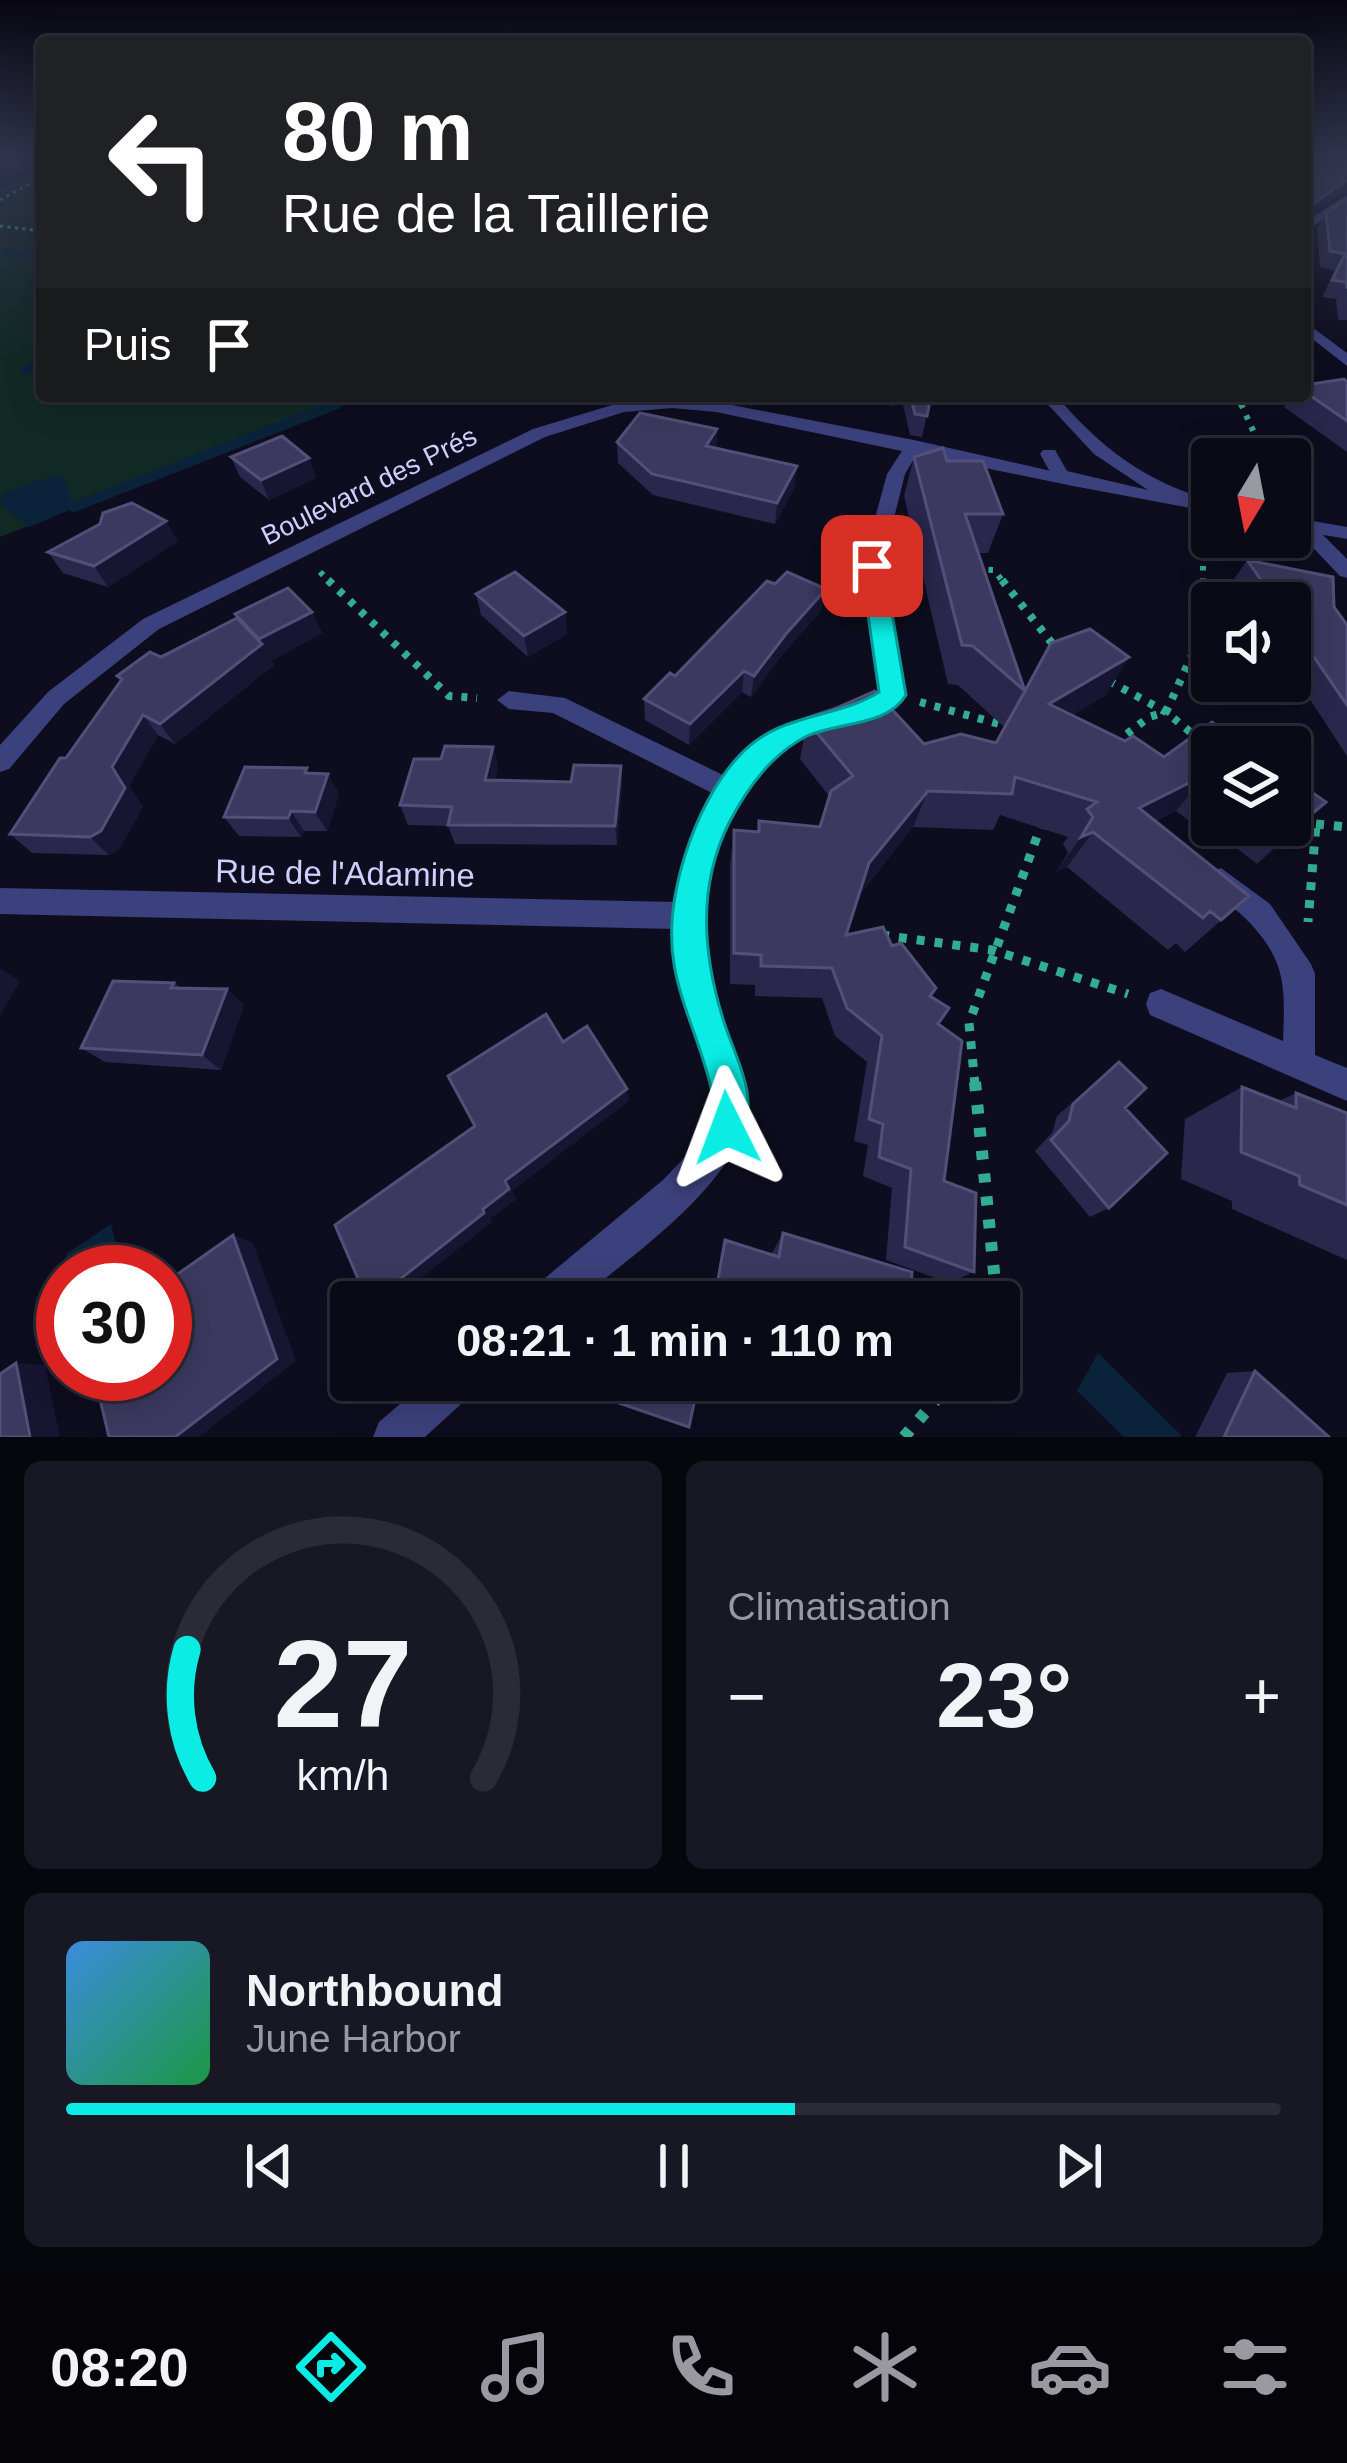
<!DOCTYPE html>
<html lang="fr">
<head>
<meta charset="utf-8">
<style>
  :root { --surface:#0a0a17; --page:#181824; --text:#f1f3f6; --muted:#999aa1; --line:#2a2b36; --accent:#0bece5 }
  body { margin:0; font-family:Arial,sans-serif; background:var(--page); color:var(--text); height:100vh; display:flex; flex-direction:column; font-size:45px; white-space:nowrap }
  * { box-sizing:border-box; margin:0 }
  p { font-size:39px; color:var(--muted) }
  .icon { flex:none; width:66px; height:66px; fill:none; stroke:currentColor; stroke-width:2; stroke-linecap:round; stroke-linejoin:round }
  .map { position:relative; height:1437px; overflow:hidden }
  .side { display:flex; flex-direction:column; gap:24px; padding:24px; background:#06060d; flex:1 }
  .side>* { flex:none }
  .banner { position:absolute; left:36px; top:36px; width:1275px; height:366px; border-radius:12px; box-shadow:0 6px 30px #0003,0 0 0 3px var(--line); background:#202124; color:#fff; overflow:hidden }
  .needle { width:78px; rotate:190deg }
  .controls { position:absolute; left:1191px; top:438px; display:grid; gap:24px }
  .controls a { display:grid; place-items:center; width:120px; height:120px; border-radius:12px; background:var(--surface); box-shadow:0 6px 30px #0003,0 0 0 3px var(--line); font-size:60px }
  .speed { position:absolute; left:36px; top:1245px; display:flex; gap:24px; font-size:60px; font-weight:700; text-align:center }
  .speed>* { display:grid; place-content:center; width:156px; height:156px; border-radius:50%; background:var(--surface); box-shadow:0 6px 30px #0003,0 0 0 3px var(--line); line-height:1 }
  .speed .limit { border:18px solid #d22; background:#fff; color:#111 }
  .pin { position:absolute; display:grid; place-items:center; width:102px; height:102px; color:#fff; margin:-51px; border-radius:24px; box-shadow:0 6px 18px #0006 }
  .me { position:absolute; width:132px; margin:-66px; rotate:357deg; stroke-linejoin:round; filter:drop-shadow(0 0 9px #0008) }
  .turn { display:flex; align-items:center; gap:42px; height:252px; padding:0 48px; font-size:54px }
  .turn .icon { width:156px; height:156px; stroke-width:2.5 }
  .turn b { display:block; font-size:84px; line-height:102px }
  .then { display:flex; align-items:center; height:114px; padding:0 48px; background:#0003; gap:24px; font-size:45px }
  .big { font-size:90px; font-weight:700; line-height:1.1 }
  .side .card { flex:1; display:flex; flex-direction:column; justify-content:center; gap:18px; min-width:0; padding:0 42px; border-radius:18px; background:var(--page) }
  .side .dial { align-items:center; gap:0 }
  .dial svg { height:312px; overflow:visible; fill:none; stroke:var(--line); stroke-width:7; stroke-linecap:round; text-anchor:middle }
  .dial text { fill:var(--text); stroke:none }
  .song { display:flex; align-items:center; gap:36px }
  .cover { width:144px; height:144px; border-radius:18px; background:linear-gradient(135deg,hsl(210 70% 55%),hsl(140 70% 35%)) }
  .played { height:12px; border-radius:6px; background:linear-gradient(90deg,var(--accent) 60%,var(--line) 60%) }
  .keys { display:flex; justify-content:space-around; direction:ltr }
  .heat { display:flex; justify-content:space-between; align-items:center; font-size:66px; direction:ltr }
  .side .tiles { flex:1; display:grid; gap:24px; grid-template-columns:1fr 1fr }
  .card:last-child { grid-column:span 2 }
  .trip { position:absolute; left:330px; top:1281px; width:690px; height:120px; border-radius:12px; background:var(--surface); box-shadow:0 6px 30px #0003,0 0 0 3px var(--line); font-weight:700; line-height:120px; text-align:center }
  .dock { display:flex; height:192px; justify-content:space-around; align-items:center; background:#040409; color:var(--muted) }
  .dock .icon { width:84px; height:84px }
  .dock .on { color:var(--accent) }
  .dock b { font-size:54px; color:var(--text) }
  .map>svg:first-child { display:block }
  .green { fill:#112925 }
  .water { fill:#0b233a }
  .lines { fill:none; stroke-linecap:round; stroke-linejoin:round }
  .stream-far2 { stroke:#0b233a; stroke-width:6 }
  .stream-far1 { stroke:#0b233a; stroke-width:8 }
  .stream { stroke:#0b233a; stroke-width:10 }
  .path-far5 { stroke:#33ac94; stroke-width:3; stroke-dasharray:3 4.5; stroke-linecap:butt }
  .path-far4 { stroke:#33ac94; stroke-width:4.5; stroke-dasharray:3 6; stroke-linecap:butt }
  .path-far3 { stroke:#33ac94; stroke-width:6; stroke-dasharray:4.5 8; stroke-linecap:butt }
  .path-far2 { stroke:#33ac94; stroke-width:8; stroke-dasharray:6 9; stroke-linecap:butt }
  .path-far1 { stroke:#33ac94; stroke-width:9; stroke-dasharray:8 10; stroke-linecap:butt }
  .path { stroke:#33ac94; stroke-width:12; stroke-dasharray:9 14; stroke-linecap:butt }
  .minor { fill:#3b417c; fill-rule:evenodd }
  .tertiary { fill:#3b417c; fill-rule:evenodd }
  .wall { fill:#29274c }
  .shaded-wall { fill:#171532 }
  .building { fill:#3b395f; stroke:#525078; stroke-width:3 }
  .route { fill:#0bece5; stroke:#079995; stroke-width:3 }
  .labels { text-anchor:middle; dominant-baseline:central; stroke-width:12; stroke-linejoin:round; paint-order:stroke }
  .far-street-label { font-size:27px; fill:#cecffd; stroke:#0e0d1f }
  .street-label { font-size:33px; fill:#cecffd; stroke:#0e0d1f }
</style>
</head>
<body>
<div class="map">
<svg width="1347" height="1437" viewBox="0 0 1347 1437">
  <rect width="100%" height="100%" fill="#0e0d1f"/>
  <!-- green -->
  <path class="green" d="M 42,166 L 42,396 L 360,396 L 0,537 L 0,191 Z"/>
  <!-- water -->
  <path class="water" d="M 57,474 L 64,479 L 74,508 L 29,527 L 0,504 L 4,493 Z
    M 111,1224 L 123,1272 L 70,1272 L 66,1254 Z
    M 1098,1353 L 1181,1435 L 1180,1437 L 1124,1437 L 1077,1391 Z"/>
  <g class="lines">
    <!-- stream-far2 -->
    <path class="stream-far2" d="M 0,251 L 37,258"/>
    <!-- stream-far1 -->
    <path class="stream-far1" d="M 24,370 L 42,362
      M 329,407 L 358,396"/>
    <!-- stream -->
    <path class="stream" d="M 74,507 L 337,404"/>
    <!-- path-far5 -->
    <path class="path-far5" d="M 0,200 L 42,177
      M 0,226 L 42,231"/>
    <!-- path-far4 -->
    <path class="path-far4" d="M 1237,396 L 1242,407"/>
    <!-- path-far3 -->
    <path class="path-far3" d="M 1241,404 L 1266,459
      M 976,569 L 994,570 L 1004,583
      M 320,572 L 331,583
      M 1203,583 L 1203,540 L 1211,529"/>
    <!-- path-far2 -->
    <path class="path-far2" d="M 328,580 L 449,696 L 477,698
      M 1002,580 L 1055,647
      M 1109,681 L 1166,712 L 1212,750
      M 920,702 L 1010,727
      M 1115,743 L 1149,717 L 1166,712 L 1204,629 L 1203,580"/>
    <!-- path-far1 -->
    <path class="path-far1" d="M 1290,806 L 1316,824 L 1308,922
      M 1316,824 L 1347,827
      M 881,935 L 992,950 L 1128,994
      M 975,1085 L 969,1023 L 1042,823"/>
    <!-- path -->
    <path class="path" d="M 975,1082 L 997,1302
      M 999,1319 L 999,1326
      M 904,1437 L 953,1380"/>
    <!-- minor -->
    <path class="minor" d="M 1347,195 L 1347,203 L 1305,232 L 1305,222 Z
      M 1305,322 L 1347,353 L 1347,366 L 1305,333 Z
      M 672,398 L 716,402 L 914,440 L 1073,476 L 1082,481 L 1073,486 L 917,454 L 905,474 L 882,566 L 905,695 C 888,720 849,720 822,729 C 778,744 745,781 726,822 C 696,888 699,960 724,1027 C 735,1058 755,1090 745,1124 C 724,1193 630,1257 576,1302 L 528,1302 L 533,1288 L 663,1180 L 687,1155 L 712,1119 L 712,1084 L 683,995 L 675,929 L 0,914 L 0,888 L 676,902 L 692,837 L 714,794 L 553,713 L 509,709 L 497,700 L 509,691 L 565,698 L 725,776 C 770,723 811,713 875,696 L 881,692 L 862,566 L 887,474 L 902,451 L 716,412 L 672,408 L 624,412 L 545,437 L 159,629 L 64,704 L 9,769 L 0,772 L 0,745 L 48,692 L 143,619 L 533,429 L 622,402 Z
      M 1302,519 L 1309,521 L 1347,559 L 1347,578 L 1340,576 L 1295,529 L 1292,525 Z
      M 1221,868 L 1270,904 L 1311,964 L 1315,974 L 1315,1055 L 1347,1068 L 1347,1101 L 1150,1015 L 1146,1004 L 1150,993 L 1161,989 L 1283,1041 C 1285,988 1287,961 1247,920 C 1234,906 1215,897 1207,880 L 1211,871 Z
      M 428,1380 L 478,1380 L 472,1394 L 425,1437 L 373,1437 L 379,1422 Z"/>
    <!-- tertiary -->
    <path class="tertiary" d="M 1040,396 L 1057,396 C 1098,446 1148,484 1212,500 L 1212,512 L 1073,486 L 1054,479 L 1040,454 L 1043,450 L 1055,450 L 1067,471 L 1148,490 L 1094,454 Z
      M 1290,517 L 1347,527 L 1347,539 L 1290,529 Z"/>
  </g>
  <!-- wall -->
  <path class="wall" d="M 0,157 L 42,157 L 22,170 L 0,169 Z
    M 1347,199 L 1347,320 L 1338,320 L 1336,299 L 1322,297 L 1335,271 L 1320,267 L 1317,229 L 1326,213 Z
    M 1347,382 L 1347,452 L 1284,407 L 1291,396 L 1305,396 L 1305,385 Z
    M 860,396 L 897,396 L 893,406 L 859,401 Z
    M 901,396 L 931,396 L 922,437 L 910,435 Z
    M 717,429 L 716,448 L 795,487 L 775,524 L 653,495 L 618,463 L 617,442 Z
    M 231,457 L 309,458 L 316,478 L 269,500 L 240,477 Z
    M 914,457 L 947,461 L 1003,514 L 988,553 L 978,553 L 1025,691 L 1106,695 L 1072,715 L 1125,741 L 1164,757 L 1212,747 L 1212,825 L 1290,825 L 1326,802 L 1257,864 L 1203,822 L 1197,827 L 1176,811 L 1156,821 L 1249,896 L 1185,952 L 1176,943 L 1168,950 L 1067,867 L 1056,872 L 1068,853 L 1063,844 L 1068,837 L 1000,815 L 993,830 L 913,827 L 859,895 L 846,935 L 892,946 L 931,996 L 938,1024 L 944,1181 L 974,1272 L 949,1283 L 886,1260 L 892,1188 L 863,1176 L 868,1145 L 854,1141 L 867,1062 L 835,1036 L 822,998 L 755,996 L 755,985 L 730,984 L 730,865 L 734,830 L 757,831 L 759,821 L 820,827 L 829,796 L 800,759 L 807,721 L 924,744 L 996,743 L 1005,728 L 958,685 L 948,684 L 904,496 Z
    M 100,524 L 178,541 L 108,587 L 63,573 L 48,552 Z
    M 1247,560 L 1334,607 L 1347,625 L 1347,756 L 1290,669 L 1290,603 L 1247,603 L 1233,581 Z
    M 476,594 L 565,612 L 567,634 L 528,657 L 481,615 Z
    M 822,610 L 782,655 L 751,697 L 742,692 L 689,745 L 645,720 L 644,699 L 675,676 Z
    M 312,612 L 322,633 L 271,661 L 274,665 L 175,744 L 158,735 L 129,786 L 143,807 L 119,849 L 109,855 L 32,853 L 10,834 L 120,681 L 117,676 L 237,619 L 235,614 Z
    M 493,747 L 498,767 L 495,780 L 571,782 L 621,766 L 622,787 L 617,845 L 455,844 L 448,826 L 408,825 L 400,805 L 441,759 Z
    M 310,773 L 328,774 L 339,794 L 327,831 L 304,831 L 301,837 L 239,836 L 224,817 Z
    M 174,983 L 181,988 L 227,989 L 244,1005 L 221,1070 L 105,1062 L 81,1048 Z
    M 1119,1062 L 1125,1108 L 1109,1208 L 1090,1217 L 1035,1151 L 1052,1133 L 1057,1116 Z
    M 1242,1087 L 1279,1101 L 1296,1093 L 1347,1113 L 1347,1260 L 1232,1209 L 1232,1201 L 1181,1179 L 1185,1119 Z
    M 783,1233 L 910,1302 L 712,1302 L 725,1240 L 771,1255 Z
    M 1255,1371 L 1329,1437 L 1195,1437 L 1227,1373 Z
    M 811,1380 L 904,1380 L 903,1402 L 877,1402 Z"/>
  <!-- shaded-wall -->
  <path class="shaded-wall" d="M 15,157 L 42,157 L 42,158 L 22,170 Z
    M 1347,180 L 1345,191 L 1305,220 L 1305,215 L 1309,207 Z
    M 717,429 L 716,449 L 706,446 Z
    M 309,458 L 316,478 L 269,500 L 261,480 Z
    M 797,466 L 795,487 L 775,524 L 777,503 Z
    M 166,521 L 178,541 L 108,587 L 94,566 Z
    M 826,589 L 822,610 L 782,655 L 751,697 L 754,676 L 786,634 Z
    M 312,612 L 322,633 L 271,661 L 274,665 L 175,744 L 160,724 L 259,639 Z
    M 565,612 L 567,634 L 528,657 L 524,636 Z
    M 1129,657 L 1106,695 L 1029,742 L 1049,704 Z
    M 744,671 L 742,692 L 689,745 L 690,724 Z
    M 143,715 L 158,735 L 129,786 L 143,807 L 119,849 L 109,855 L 90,837 L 112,767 Z
    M 493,747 L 498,767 L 491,800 L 485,780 Z
    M 621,766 L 622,787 L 617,845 L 615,826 Z
    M 328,774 L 339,794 L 327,831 L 315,812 Z
    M 1207,774 L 1176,811 L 1112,844 L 1139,808 Z
    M 928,791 L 913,827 L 857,897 L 869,863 Z
    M 1326,802 L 1288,838 L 1257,864 L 1294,829 Z
    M 291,811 L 304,831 L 301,837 L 288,818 Z
    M 1093,832 L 1067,867 L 1056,872 L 1081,837 Z
    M 0,968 L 20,981 L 0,1016 Z
    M 227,989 L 244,1005 L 221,1070 L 202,1055 Z
    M 627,1089 L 629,1101 L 512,1191 L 517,1199 L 491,1218 L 492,1222 L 391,1302 L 371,1302 L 483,1209 L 505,1181 Z
    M 233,1235 L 253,1243 L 296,1361 L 199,1437 L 175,1437 Z
    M 16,1363 L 45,1365 L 60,1437 L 30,1437 Z"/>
  <!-- building -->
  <path class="building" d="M 1305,157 L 1347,157 L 1347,180 L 1309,207 L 1305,206 Z
    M 1347,199 L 1347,289 L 1346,282 L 1332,280 L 1345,254 L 1330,251 L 1326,213 Z
    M 1344,379 L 1347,382 L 1347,421 L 1305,392 L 1305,385 Z
    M 910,396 L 931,396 L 927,416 L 915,414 Z
    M 640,413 L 717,429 L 706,446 L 797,466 L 777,503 L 652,474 L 617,442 Z
    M 282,436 L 309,458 L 261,480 L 231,457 Z
    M 943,448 L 947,461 L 983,461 L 1003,514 L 965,514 L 1025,691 L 1051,643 L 1090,629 L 1129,657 L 1049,704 L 1125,741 L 1133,736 L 1164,757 L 1212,722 L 1247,747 L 1212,747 L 1212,778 L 1207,774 L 1139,808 L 1249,896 L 1221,920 L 1210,911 L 1203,918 L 1093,832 L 1081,837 L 1093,817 L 1087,809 L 1097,802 L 1015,777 L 1012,794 L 928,791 L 869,863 L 846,935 L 883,927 L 892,946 L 901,943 L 936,988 L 930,996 L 949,1008 L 938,1024 L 962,1041 L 944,1181 L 976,1193 L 974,1272 L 905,1247 L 911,1169 L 879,1157 L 883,1124 L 869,1119 L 882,1036 L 847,1008 L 832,968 L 761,966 L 761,955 L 734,953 L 734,830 L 759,832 L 759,821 L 820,827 L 831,791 L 853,776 L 807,721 L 875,691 L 924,744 L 961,734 L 996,743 L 1025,691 L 973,646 L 962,645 L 914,457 Z
    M 132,503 L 166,521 L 94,566 L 48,552 L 100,524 L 103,513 Z
    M 1247,560 L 1333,577 L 1334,607 L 1347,625 L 1347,705 L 1290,622 L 1290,603 L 1277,603 Z
    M 515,572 L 565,612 L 524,636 L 476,594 Z
    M 787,572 L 826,589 L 786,634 L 754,676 L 744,671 L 690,724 L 644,699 L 670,673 L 675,676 L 767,581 L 775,584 Z
    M 288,588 L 312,612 L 259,639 L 235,614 Z
    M 237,618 L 262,644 L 160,724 L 143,715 L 112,767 L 125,788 L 101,831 L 90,837 L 10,834 L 60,758 L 66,758 L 122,679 L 117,676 L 150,652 L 161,657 Z
    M 445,746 L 493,747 L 485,780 L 571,782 L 574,765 L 621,766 L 615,826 L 448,825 L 452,807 L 400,805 L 414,759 L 441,759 Z
    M 245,767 L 307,768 L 305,773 L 328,774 L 315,812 L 291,811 L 288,818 L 224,817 Z
    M 1290,777 L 1326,802 L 1294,829 L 1289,825 Z
    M 113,981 L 174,983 L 171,988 L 227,989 L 202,1055 L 81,1048 Z
    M 546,1014 L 563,1042 L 587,1026 L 627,1089 L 505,1181 L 509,1189 L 483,1209 L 484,1213 L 371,1302 L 368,1302 L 335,1225 L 475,1126 L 448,1076 Z
    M 1119,1062 L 1146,1088 L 1125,1108 L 1167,1153 L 1109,1208 L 1051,1140 L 1069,1121 L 1073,1104 Z
    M 1242,1087 L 1296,1108 L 1296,1093 L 1347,1113 L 1347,1205 L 1300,1185 L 1299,1176 L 1241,1152 Z
    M 783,1233 L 912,1272 L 910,1302 L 714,1302 L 725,1240 L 779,1257 Z
    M 233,1235 L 277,1359 L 175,1437 L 109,1437 L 94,1374 L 165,1374 L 165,1322 L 173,1316 L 165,1283 Z
    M 16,1363 L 30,1437 L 0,1437 L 0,1374 Z
    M 1255,1371 L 1329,1437 L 1224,1437 Z
    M 615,1380 L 699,1380 L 689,1427 L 610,1400 Z
    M 838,1380 L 904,1380 L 903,1402 Z"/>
  <!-- sky -->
  <linearGradient id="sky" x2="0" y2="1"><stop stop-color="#080711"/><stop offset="0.44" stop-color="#30354d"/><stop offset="1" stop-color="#30354d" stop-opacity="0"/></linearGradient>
  <rect width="1347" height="358" fill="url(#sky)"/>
  <!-- route -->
  <path class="route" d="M 872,558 L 884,566 L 906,695 C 888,726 838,722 807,736 C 771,754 747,788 729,823 C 697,887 703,954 723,1019 C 737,1064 760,1094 741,1141 L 727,1147 L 714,1141 C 706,1123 716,1107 711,1088 C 702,1046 681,1007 674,964 C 663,899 694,805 738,757 C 779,711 835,720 879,692 L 861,566 Z"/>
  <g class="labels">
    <!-- far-street labels -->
    <g class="far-street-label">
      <text transform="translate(369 486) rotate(-26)">Boulevard des Prés</text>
    </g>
    <!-- street labels -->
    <g class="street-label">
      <text transform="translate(345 873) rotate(1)">Rue de l'Adamine</text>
    </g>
  </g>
</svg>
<div class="controls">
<a><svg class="needle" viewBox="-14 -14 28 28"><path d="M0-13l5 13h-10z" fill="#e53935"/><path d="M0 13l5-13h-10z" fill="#999aa1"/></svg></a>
<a><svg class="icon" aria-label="sound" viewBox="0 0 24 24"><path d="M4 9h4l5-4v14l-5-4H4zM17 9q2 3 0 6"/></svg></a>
<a><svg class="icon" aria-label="layers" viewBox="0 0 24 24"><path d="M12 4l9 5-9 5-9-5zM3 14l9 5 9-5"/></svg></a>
</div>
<div class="speed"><div class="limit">30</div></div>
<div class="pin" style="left:872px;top:566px;background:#d93025"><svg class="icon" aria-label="arrive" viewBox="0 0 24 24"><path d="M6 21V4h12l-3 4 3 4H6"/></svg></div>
<svg class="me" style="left:727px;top:1128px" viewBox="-20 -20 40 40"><path d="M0-17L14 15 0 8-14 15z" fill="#0bece5" stroke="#fff" stroke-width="4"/></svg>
<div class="trip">08:21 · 1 min · 110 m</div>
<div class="banner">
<div class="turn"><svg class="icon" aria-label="left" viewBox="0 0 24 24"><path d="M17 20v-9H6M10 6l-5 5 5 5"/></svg><div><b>80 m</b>Rue de la Taillerie</div></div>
<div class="then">Puis<svg class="icon" aria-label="arrive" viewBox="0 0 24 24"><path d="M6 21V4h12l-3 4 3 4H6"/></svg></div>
</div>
</div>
<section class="side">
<div class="tiles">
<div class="card dial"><svg viewBox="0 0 100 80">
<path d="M14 69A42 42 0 1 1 86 69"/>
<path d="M14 69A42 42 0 0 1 10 36" stroke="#0bece5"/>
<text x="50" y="56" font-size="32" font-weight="700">27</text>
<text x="50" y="72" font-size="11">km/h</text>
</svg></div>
<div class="card"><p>Climatisation</p>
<div class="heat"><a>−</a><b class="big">23°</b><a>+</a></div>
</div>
<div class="card">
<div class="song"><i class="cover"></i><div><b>Northbound</b><p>June Harbor</p></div></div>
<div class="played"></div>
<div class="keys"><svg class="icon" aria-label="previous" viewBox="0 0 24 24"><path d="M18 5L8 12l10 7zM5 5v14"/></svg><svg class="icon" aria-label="pause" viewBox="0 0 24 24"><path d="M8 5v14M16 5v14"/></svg><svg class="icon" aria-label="next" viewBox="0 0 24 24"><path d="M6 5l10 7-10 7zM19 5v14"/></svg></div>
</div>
</div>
</section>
<nav class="dock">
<b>08:20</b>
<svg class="icon on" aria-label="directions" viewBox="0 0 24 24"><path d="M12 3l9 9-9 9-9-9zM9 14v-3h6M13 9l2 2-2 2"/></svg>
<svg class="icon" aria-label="music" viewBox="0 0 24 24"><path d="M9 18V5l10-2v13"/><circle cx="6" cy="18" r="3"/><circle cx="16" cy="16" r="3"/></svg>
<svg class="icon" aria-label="phone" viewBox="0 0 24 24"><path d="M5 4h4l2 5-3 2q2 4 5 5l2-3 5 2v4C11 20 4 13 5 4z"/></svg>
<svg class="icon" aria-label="climate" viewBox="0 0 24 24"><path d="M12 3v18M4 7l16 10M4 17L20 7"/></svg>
<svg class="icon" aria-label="car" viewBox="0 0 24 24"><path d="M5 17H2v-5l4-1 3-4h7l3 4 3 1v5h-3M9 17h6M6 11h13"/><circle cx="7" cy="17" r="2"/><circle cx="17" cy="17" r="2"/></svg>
<svg class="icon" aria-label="filters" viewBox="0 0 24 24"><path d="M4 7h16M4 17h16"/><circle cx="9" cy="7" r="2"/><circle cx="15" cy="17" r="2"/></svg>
</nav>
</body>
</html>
